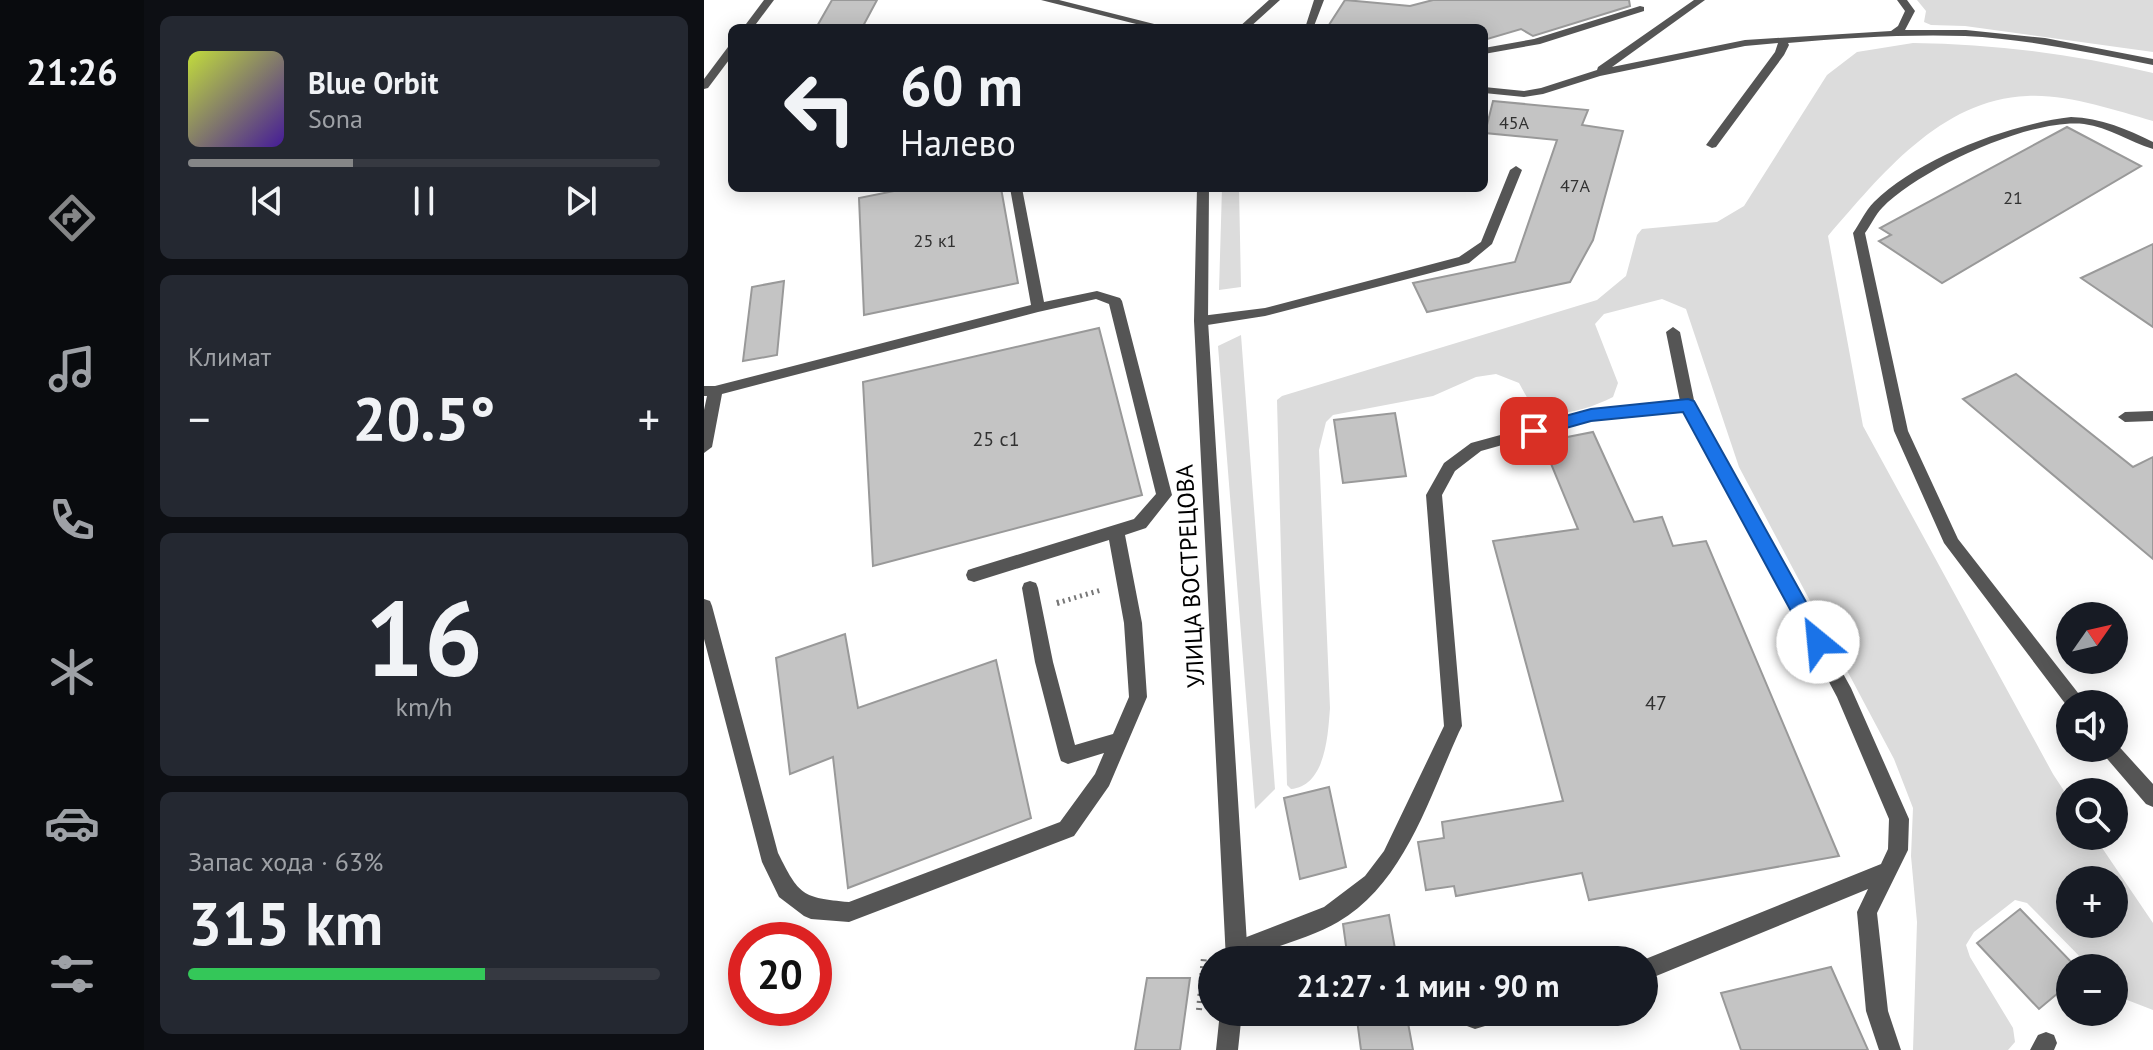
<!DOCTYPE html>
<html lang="ru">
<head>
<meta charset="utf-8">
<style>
  :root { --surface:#171b24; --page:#242831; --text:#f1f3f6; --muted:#9ea1a6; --line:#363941; --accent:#858687 }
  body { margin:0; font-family:"PT Sans",sans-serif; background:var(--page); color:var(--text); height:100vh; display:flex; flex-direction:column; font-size:30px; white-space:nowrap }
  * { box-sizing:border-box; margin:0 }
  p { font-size:26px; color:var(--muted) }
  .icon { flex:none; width:44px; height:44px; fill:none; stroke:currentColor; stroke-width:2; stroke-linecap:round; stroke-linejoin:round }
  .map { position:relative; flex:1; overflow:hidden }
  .drawer { display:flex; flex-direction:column; gap:16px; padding:16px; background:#0d0f14; width:560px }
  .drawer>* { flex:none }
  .top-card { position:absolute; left:24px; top:24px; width:760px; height:168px; border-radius:12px; box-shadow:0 4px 20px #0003; background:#171b24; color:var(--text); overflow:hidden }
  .needle { width:52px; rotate:56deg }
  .fabs { position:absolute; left:1352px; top:602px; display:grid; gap:16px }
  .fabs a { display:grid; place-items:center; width:72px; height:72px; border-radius:50%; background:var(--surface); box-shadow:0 4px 20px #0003; font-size:40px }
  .speed { position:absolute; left:24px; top:922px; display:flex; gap:16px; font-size:40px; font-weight:700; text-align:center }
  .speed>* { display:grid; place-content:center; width:104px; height:104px; border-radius:50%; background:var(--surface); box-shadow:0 4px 20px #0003; line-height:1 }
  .speed .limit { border:12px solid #d22; background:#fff; color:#111 }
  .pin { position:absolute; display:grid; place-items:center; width:68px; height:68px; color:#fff; margin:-34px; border-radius:16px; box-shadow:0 4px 12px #0006 }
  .me { position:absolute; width:88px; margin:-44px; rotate:332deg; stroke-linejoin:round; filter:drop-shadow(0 0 6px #0008) }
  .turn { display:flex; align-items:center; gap:28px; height:168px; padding:0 40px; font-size:36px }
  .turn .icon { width:104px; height:104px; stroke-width:2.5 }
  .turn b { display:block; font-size:56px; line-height:68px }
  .big { font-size:60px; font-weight:600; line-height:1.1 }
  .drawer .tile { flex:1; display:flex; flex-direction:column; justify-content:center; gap:12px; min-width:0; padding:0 28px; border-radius:12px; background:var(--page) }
  .drawer .dial { align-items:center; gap:0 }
  .dial b { font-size:104px; line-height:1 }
  .song { display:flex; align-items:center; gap:24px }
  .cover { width:96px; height:96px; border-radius:12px; background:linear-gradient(135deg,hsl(70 70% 55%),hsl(260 70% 35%)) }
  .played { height:8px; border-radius:4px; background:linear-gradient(90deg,var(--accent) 35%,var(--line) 35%) }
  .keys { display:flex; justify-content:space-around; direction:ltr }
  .heat { display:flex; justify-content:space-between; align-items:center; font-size:44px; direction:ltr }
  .charge { height:12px; border-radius:6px; background:linear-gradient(90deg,#34c759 63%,var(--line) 0) }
  .trip { position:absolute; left:494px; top:946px; width:460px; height:80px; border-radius:40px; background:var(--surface); box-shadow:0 4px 20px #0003; font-weight:600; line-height:80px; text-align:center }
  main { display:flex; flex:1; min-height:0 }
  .tab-bar { display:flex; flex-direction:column; width:144px; justify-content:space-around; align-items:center; background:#090b0e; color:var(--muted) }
  .tab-bar .icon { width:56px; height:56px }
  .tab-bar .on { color:var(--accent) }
  .tab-bar b { font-size:36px; color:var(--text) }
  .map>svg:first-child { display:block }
  .green { fill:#dcdcdc; fill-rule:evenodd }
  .building { fill:#c4c4c4; stroke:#999; stroke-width:2 }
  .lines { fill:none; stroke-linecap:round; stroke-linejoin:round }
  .path-far1 { stroke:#777; stroke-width:5; stroke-dasharray:2 4; stroke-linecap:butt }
  .path { stroke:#777; stroke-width:6; stroke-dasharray:2 5; stroke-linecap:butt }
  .service { fill:#555; fill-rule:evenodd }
  .minor { fill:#555; fill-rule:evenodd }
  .route { fill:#1a73e8; stroke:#114b97; stroke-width:2 }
  .labels { text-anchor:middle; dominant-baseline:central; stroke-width:6; stroke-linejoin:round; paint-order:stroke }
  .far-number-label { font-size:18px; fill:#313131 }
  .number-label { font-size:20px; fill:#313131 }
  .street-label { font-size:24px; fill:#000; stroke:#fff }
</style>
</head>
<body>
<main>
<nav class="tab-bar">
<b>21:26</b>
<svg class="icon on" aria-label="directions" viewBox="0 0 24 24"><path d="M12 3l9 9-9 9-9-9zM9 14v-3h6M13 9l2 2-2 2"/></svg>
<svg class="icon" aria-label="music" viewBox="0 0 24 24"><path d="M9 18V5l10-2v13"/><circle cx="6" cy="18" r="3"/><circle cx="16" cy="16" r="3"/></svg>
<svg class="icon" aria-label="phone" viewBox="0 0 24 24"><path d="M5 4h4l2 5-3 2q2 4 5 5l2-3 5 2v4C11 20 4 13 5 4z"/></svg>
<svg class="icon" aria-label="climate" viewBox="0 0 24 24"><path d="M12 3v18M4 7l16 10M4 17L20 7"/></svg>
<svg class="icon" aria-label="car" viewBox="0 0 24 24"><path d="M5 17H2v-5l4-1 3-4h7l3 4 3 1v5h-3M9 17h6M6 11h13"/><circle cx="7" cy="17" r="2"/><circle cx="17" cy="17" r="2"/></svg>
<svg class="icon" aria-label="filters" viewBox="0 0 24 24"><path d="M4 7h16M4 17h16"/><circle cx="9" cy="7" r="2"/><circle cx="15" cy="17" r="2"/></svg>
</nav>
<section class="drawer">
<div class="tile">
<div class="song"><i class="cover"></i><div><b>Blue Orbit</b><p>Sona</p></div></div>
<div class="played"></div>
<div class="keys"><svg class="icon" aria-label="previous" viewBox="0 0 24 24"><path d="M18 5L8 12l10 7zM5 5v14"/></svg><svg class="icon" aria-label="pause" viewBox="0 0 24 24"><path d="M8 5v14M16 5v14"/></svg><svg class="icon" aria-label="next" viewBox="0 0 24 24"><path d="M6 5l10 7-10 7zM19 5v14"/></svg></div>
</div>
<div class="tile"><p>Климат</p>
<div class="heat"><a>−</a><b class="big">20.5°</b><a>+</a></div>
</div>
<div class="tile dial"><b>16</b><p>km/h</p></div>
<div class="tile"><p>Запас хода · 63%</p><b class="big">315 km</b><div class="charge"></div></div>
</section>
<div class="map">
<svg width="1449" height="1050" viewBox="0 0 1449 1050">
  <rect width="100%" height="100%" fill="#fff"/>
  <!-- green -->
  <path class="green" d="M 1213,0 L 1449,0 L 1449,52 L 1261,26 L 1227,25 L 1220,22 L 1222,11 Z
    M 1209,43 C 1291,44 1369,54 1449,73 L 1449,121 C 1409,110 1365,94 1323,96 C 1237,99 1176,176 1124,236 L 1159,426 L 1349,774 L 1366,800 L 1366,836 L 1390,836 L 1449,923 L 1449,1010 L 1418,998 L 1410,991 L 1410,968 L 1387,968 L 1323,903 L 1311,900 L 1270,932 L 1262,945 L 1266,957 L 1309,1028 L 1311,1042 L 1304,1050 L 1209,1050 L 1213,922 L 1207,856 L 1209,808 L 1190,759 L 1035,467 L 982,309 L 958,299 L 900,314 L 891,324 L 914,383 L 909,397 C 885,409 858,417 831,412 L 815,383 L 792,374 L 772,377 L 729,396 L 629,415 L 622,422 L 615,450 L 626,708 C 624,734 622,786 587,789 L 583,785 L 573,400 L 578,396 L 893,300 L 922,276 L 933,235 L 938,229 L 1013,222 L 1040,206 L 1123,75 L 1153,52 ZM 1410,880 L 1410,924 L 1366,924 L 1366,880 Z
    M 518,188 L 535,188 L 537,287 L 515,290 Z
    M 537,335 L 571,789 L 551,809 L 514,346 Z"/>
  <!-- building -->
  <path class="building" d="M 128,0 L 173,0 L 158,28 L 112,28 Z
    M 641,0 L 706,6 L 729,0 L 925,0 L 926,6 L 829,36 L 817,29 L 780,40 L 780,28 L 623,28 Z
    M 789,101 L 884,110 L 878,125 L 919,131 L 889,240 L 866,282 L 723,312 L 709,283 L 811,262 L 853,140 L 781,133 Z
    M 1363,127 L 1437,166 L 1238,283 L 1175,241 L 1187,235 L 1176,228 Z
    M 205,188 L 297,188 L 314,283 L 160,315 L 155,198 Z
    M 1449,244 L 1449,327 L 1377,278 Z
    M 80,281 L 73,355 L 39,361 L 48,287 Z
    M 395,328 L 438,495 L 169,566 L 159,382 Z
    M 1312,374 L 1429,467 L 1449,457 L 1449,559 L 1259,399 Z
    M 691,413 L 702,476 L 639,483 L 630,420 Z
    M 889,432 L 930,522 L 958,517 L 969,546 L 1002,541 L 1135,856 L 885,900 L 878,873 L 752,896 L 750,886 L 722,890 L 714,842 L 740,838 L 738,822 L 859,801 L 789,541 L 874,529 L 838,442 Z
    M 141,634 L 154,708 L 292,660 L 327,818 L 144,888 L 129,757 L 86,774 L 72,658 Z
    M 625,787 L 642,867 L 596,879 L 580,798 Z
    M 1316,909 L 1373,968 L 1366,968 L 1366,983 L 1335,1009 L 1273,943 Z
    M 685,915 L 693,960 L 644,960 L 639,924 Z
    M 1127,967 L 1164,1050 L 1037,1050 L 1017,993 Z
    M 443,978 L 486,978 L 476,1050 L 431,1050 Z
    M 652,1012 L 702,1012 L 709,1050 L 657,1050 Z"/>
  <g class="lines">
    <!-- path-far1 -->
    <path class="path-far1" d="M 353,603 L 397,590"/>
    <!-- path -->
    <path class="path" d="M 353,603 L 357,602
      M 495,1010 L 500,957"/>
    <!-- service -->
    <path class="service" d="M 60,0 L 70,0 L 49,28 L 39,28 Z
      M 337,0 L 355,0 L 466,28 L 448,28 Z
      M 610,0 L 620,0 L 610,26 L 612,28 L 601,28 Z
      M 990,0 L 1001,0 L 908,67 L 1041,40 L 1187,31 L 1194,26 L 1201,11 L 1193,0 L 1203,0 L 1211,11 L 1201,30 L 1262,30 L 1341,38 L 1449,59 L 1449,65 C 1387,53 1325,39 1261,36 C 1202,34 1142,38 1084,43 L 1085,45 L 1080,55 L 1012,147 L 1008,148 L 1002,145 L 1071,52 L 1074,43 L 1041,46 L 896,76 L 839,94 L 820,97 L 780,93 L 780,87 L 820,91 L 837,88 L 893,70 L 894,67 Z
      M 936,6 L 940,7 L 940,11 L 836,44 L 780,54 L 780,48 L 830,39 Z
      M 28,46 L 28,56 L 4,88 L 0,89 L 0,79 L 24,47 Z
      M 1367,117 C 1397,118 1423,129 1449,142 L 1449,149 C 1425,142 1405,127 1380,124 C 1326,118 1216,169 1178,208 C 1171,215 1167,225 1161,233 L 1204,431 L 1254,539 L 1378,698 L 1381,704 L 1366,704 L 1366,710 L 1240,543 L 1190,431 L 1149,233 C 1156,223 1161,211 1170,202 C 1214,158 1306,124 1367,117 Z
      M 812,166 L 818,170 L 788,244 L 765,263 L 561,316 L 497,326 L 490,321 L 497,316 L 561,308 L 755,257 L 777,242 L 806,170 Z
      M 306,188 L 318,188 L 340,302 L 393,291 L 416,298 L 418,301 L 468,495 L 442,528 L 421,535 L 438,623 L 443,697 L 405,786 L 370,836 L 145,922 L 107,919 L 100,916 L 75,897 L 58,862 L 0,639 L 0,599 L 6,601 L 8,606 L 74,853 C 95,895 98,898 145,902 L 356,822 L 391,774 L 400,753 L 364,764 L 357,761 L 355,755 L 331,662 L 318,588 L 320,583 L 326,581 L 332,583 L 334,588 L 349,662 L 371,745 L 409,734 L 425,697 L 420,623 L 405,540 L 270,582 L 264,580 L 262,575 L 264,570 L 270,568 L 430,519 L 452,494 L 405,304 L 392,299 L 334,312 L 18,394 L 8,447 L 0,453 L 0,410 L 3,396 L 0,396 L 0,386 L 11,386 L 327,305 Z
      M 969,327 L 976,332 L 991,405 L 1147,688 L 1205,819 L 1204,850 L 1173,913 L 1184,1011 L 1197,1050 L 1175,1050 L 1162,1011 L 1153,912 L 1164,889 L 940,981 L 939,960 L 1177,864 L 1184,849 L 1185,819 L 1133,697 L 980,411 L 887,420 L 777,451 L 751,471 L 738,495 L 758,726 L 755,732 C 725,798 700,884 634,922 C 609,937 564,949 535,960 L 527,957 L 524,950 L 527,943 L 620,907 L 661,876 L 680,851 L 740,726 L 722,495 L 740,463 L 767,443 L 887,410 L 976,401 L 962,332 Z
      M 1449,411 L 1449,421 L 1421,422 L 1414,417 L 1421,412 Z
      M 1410,741 L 1449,784 L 1449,807 L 1442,804 L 1399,754 L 1397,748 L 1410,748 Z
      M 763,1012 L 804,1012 L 801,1020 L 771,1029 L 763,1026 L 760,1018 Z
      M 1342,1032 L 1350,1035 L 1353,1043 L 1350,1050 L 1326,1050 L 1334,1035 Z"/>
    <!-- minor -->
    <path class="minor" d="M 565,0 L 576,0 L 545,28 L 534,28 Z
      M 493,188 L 505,188 L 504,321 L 544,960 L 522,960 L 490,321 Z
      M 516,1012 L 538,1012 L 534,1050 L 512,1050 Z"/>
  </g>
  <!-- route -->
  <path class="route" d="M 984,399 L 990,401 L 1121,636 L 1124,642 L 1121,648 L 1114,650 L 1107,648 L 979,412 L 887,421 L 830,437 L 821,431 L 824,426 L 887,409 Z"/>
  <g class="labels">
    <!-- far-number labels -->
    <g class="far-number-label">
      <text x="810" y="122">45А</text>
      <text x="871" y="185">47А</text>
      <text x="1309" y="197">21</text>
      <text x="231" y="240">25 к1</text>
    </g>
    <!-- number labels -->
    <g class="number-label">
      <text x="292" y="439">25 с1</text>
      <text x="952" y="703">47</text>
    </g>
    <!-- street labels -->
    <g class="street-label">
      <text transform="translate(486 576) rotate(-93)">УЛИЦА ВОСТРЕЦОВА</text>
    </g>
  </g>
</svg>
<div class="fabs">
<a><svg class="needle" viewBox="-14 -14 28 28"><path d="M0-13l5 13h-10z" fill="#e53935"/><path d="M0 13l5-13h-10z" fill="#9ea1a6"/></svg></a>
<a><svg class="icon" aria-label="sound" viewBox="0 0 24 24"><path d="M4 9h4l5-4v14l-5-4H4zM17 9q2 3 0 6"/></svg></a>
<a><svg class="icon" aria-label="search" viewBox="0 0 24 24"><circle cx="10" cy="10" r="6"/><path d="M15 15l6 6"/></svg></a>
<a>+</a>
<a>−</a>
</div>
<div class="speed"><div class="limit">20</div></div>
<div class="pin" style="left:830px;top:431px;background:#d93025"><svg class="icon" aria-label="arrive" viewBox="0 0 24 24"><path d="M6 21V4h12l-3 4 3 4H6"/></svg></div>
<svg class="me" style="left:1114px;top:642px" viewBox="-20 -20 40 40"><circle r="19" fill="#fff"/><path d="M0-13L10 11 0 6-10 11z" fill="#1a73e8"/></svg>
<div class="trip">21:27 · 1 мин · 90 m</div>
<div class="top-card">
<div class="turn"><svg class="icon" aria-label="left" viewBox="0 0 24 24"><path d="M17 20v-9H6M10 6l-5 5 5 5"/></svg><div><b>60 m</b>Налево</div></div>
</div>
</div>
</main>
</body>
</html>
